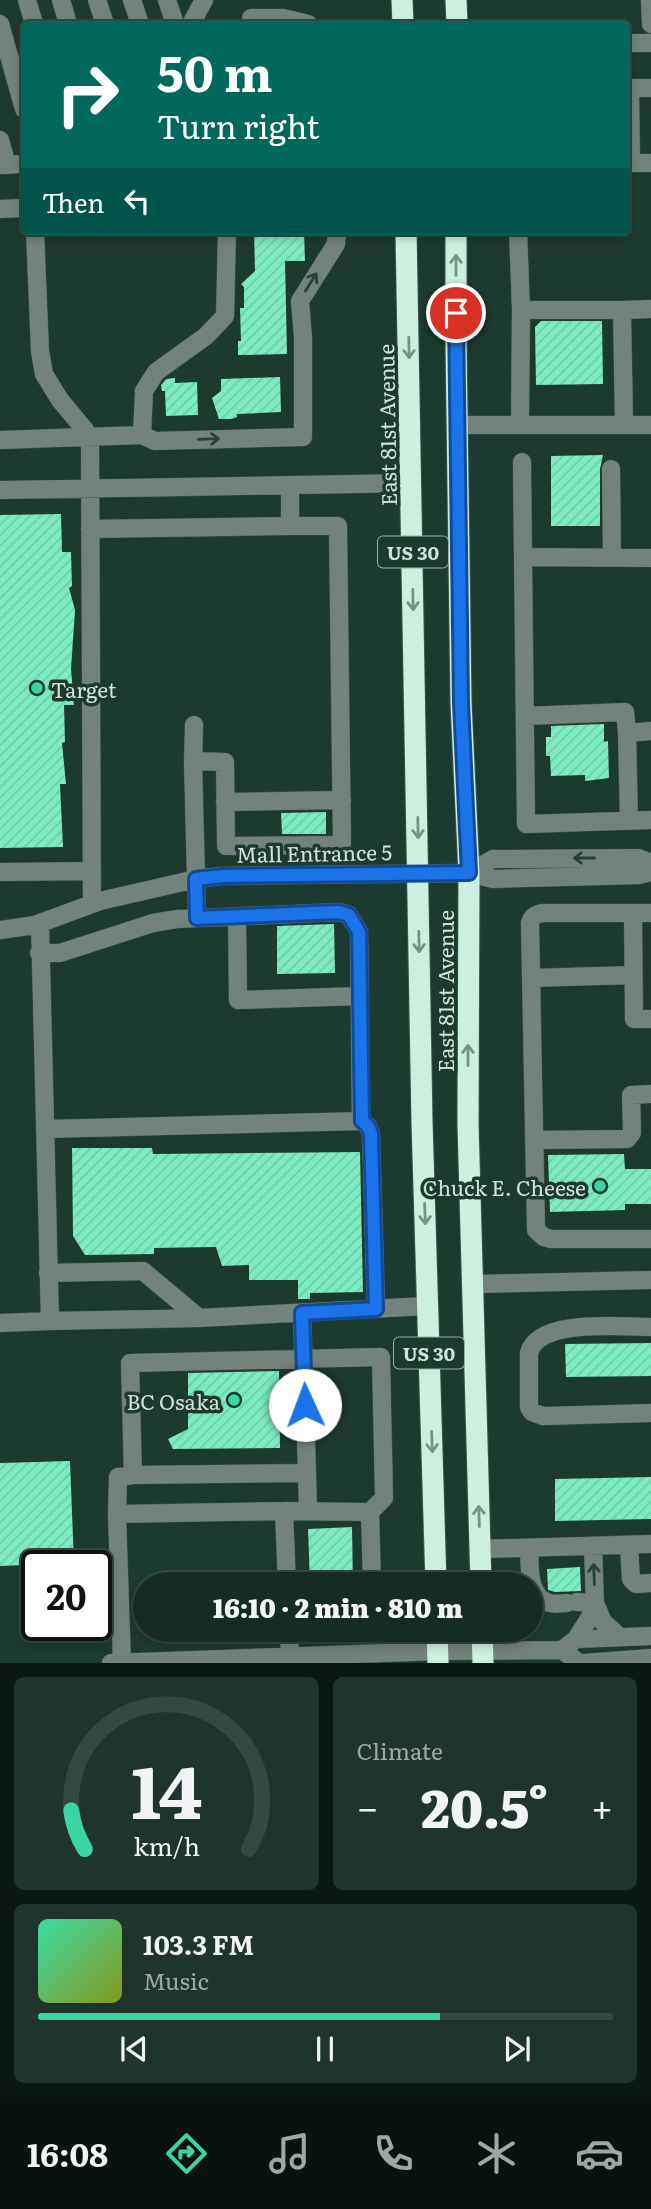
<!DOCTYPE html>
<html lang="en">
<head>
<meta charset="utf-8">
<style>
  :root { --surface:#162c23; --page:#1f342b; --text:#f1f3f6; --muted:#9ea7a6; --line:#354841; --accent:#3bd4a4 }
  body { margin:0; font-family:Literata,serif; background:var(--page); color:var(--text); height:100vh; display:flex; flex-direction:column; font-size:26px; white-space:nowrap }
  * { box-sizing:border-box; margin:0 }
  p { font-size:23px; color:var(--muted) }
  .icon { flex:none; width:38px; height:38px; fill:none; stroke:currentColor; stroke-width:2; stroke-linecap:round; stroke-linejoin:round }
  .map { position:relative; height:1663px; overflow:hidden }
  .panel { display:flex; flex-direction:column; gap:14px; padding:14px; background:#0c1813; flex:1 }
  .panel>* { flex:none }
  .top-card { position:absolute; left:21px; top:21px; width:609px; height:214px; border-radius:7px; box-shadow:0 4px 10px #0003,0 0 0 2px var(--line); background:#00695c; color:#fff; overflow:hidden }
  .speed { position:absolute; left:21px; top:1550px; display:flex; gap:14px; font-size:35px; font-weight:700; text-align:center }
  .speed>* { display:grid; place-content:center; width:91px; height:91px; border-radius:50%; background:var(--surface); box-shadow:0 4px 10px #0003,0 0 0 2px var(--line); line-height:1 }
  .speed .limit { border:4px solid #111; border-radius:10px; background:#fff; color:#111 }
  .pin { position:absolute; display:grid; place-items:center; width:60px; height:60px; color:#fff; margin:-30px; border:4px solid #fff; border-radius:50%; box-shadow:0 2px 7px #0007 }
  .me { position:absolute; width:77px; margin:-38px; rotate:358deg; stroke-linejoin:round; filter:drop-shadow(0 0 5px #0008) }
  .turn { display:flex; align-items:center; gap:24px; height:147px; padding:0 21px; font-size:32px }
  .turn .icon { width:91px; height:91px; stroke-width:2.5 }
  .turn b { display:block; font-size:49px; line-height:60px }
  .then { display:flex; align-items:center; height:66px; padding:0 21px; background:#0003; gap:14px; font-size:26px }
  .big { font-size:52px; font-weight:800; line-height:1.1 }
  .panel .tile { flex:1; display:flex; flex-direction:column; justify-content:center; gap:10px; min-width:0; padding:0 24px; border-radius:10px; background:var(--page) }
  .panel .dial { align-items:center; gap:0 }
  .dial svg { height:182px; overflow:visible; fill:none; stroke:var(--line); stroke-width:7; stroke-linecap:round; text-anchor:middle }
  .dial text { fill:var(--text); stroke:none }
  .song { display:flex; align-items:center; gap:21px }
  .cover { width:84px; height:84px; border-radius:10px; background:linear-gradient(135deg,hsl(160 70% 55%),hsl(70 70% 35%)) }
  .played { height:7px; border-radius:4px; background:linear-gradient(90deg,var(--accent) 70%,var(--line) 70%) }
  .keys { display:flex; justify-content:space-around; direction:ltr }
  .heat { display:flex; justify-content:space-between; align-items:center; font-size:38px; direction:ltr }
  .panel .tiles { flex:1; display:grid; gap:14px; grid-template-columns:1fr 1fr }
  .tile:last-child { grid-column:span 2 }
  .trip { position:absolute; left:133px; top:1572px; width:410px; height:70px; border-radius:35px; background:var(--surface); box-shadow:0 4px 10px #0003,0 0 0 2px var(--line); font-weight:800; line-height:70px; text-align:center }
  .menu { display:flex; height:112px; justify-content:space-around; align-items:center; background:#09120e; color:var(--muted) }
  .menu .icon { width:49px; height:49px }
  .menu .current { color:var(--accent) }
  .menu b { font-size:32px; color:var(--text) }
  .map>svg:first-child { display:block }
  .building { fill:url(#building-hatch) }
  .lines { fill:none; stroke-linecap:round; stroke-linejoin:round }
  .minor-casing { stroke:#3d584e; stroke-width:19 }
  .highway-casing { stroke:#3d584e; stroke-width:23 }
  .minor { stroke:#74827c; stroke-width:18 }
  .highway { stroke:#cdefe0; stroke-width:21 }
  .oneway { stroke:#759488 }
  .oneway2 { stroke:#264137 }
  .route-casing { stroke:#114b97; stroke-width:18 }
  .route { stroke:#1a73e8; stroke-width:12 }
  .poi-dot { fill:#3bd4a4; stroke:#1d3a2f; stroke-width:2.5 }
  .labels { text-anchor:middle; dominant-baseline:central; stroke-width:7; stroke-linejoin:round; paint-order:stroke }
  .shield { fill:#1d3a2f; stroke:#9aafa6; stroke-width:2 }
  .shield-label { font-size:19px; font-weight:bold; fill:#d0e1d9 }
  .street-label { font-size:21px; fill:#d0e1d9; stroke:#1d3a2f }
  .poi-label { font-size:21px; fill:#d0e1d9; stroke:#1d3a2f; text-anchor:end }
</style>
</head>
<body>
<div class="map">
<svg width="651" height="1663" viewBox="0 0 651 1663">
  <defs>
    <pattern id="building-hatch" width="6" height="6" patternUnits="userSpaceOnUse" patternTransform="scale(1.75)"><rect width="6" height="6" fill="#7debc2"/><path d="M-1 1l2-2M0 6l6-6M5 7l2-2" fill="none" stroke="#70caa8"/></pattern>
  </defs>
  <rect width="100%" height="100%" fill="#1d3a2f"/>
  <!-- building -->
  <path class="building" d="M 254,231 L 304,231 L 305,261 L 285,261 L 287,354 L 238,355 L 238,341 L 241,341 L 240,308 L 244,308 L 244,287 L 241,284 L 255,271 Z
    M 541,321 L 602,321 L 603,384 L 536,385 L 535,327 Z
    M 280,377 L 281,412 L 237,414 L 237,417 L 232,419 L 219,419 L 212,398 L 221,391 L 221,379 Z
    M 175,378 L 175,383 L 197,382 L 198,415 L 166,416 L 165,391 L 162,391 L 161,385 L 166,379 Z
    M 603,455 L 600,469 L 600,526 L 551,526 L 551,456 Z
    M 61,514 L 62,552 L 71,552 L 72,586 L 69,588 L 75,610 L 71,669 L 74,705 L 64,705 L 65,742 L 62,743 L 66,784 L 60,784 L 63,847 L 0,848 L 0,515 Z
    M 604,724 L 604,742 L 608,741 L 609,778 L 585,781 L 585,775 L 551,776 L 550,756 L 546,756 L 546,737 L 551,737 L 551,726 Z
    M 326,812 L 326,834 L 282,834 L 281,813 Z
    M 334,924 L 335,973 L 277,974 L 277,926 Z
    M 72,1148 L 152,1148 L 153,1154 L 360,1152 L 363,1292 L 310,1293 L 310,1299 L 298,1299 L 298,1280 L 249,1280 L 249,1265 L 222,1266 L 216,1247 L 154,1248 L 154,1254 L 85,1255 L 73,1236 Z
    M 624,1154 L 625,1169 L 651,1169 L 651,1204 L 625,1204 L 625,1210 L 550,1212 L 548,1155 Z
    M 651,1343 L 651,1376 L 566,1377 L 565,1344 Z
    M 279,1371 L 280,1448 L 173,1449 L 168,1439 L 188,1429 L 188,1373 Z
    M 70,1461 L 74,1563 L 0,1566 L 0,1463 Z
    M 651,1477 L 651,1519 L 555,1521 L 555,1479 Z
    M 352,1527 L 353,1584 L 310,1584 L 308,1529 Z
    M 580,1567 L 581,1591 L 555,1592 L 548,1590 L 547,1569 Z"/>
  <g class="lines">
    <defs>
      <path id="minor" d="M 27,0 L 34,24
        M 61,0 L 68,24
        M 97,0 L 105,24
        M 132,0 L 140,24
        M 167,0 L 175,24
        M 650,0 L 651,24
        M 251,18 L 283,18 L 308,24
        M 0,24 L 24,109
        M 191,24 L 204,0
        M 626,43 L 651,43
        M 626,88 L 651,88
        M 0,140 L 7,165
        M 626,163 L 631,163 L 630,88
        M 631,163 L 651,163
        M 0,165 L 24,164
        M 0,209 L 24,208
        M 35,231 L 40,351 L 44,374 L 60,400 L 85,430 L 90,446 L 92,904
        M 518,231 L 521,310
        M 457,425 L 651,425
        M 520,425 L 521,310 L 622,310
        M 624,425 L 622,310 L 651,309
        M 142,435 L 155,441 L 303,437 L 303,337 L 300,301 L 336,244 L 337,231
        M 0,440 L 142,435 L 144,391 L 156,372 L 206,336 L 225,316 L 227,231
        M 522,462 L 523,557 L 651,558
        M 611,469 L 612,557
        M 0,490 L 411,483
        M 90,529 L 290,526
        M 523,557 L 526,824 L 651,820
        M 525,716 L 625,712 L 627,733
        M 194,725 L 193,761 L 225,762 L 226,846 L 342,845 L 338,526 L 290,526 L 290,485
        M 193,761 L 197,918
        M 225,802 L 342,800
        M 629,821 L 627,733 L 651,731
        M 0,872 L 92,871
        M 469,873 L 493,859 L 638,858 L 651,863
        M 633,913 L 634,1019 L 651,1019
        M 651,913 L 543,913 C 536,914 532,916 530,923 L 536,1230 L 544,1237 L 551,1239 L 651,1239
        M 237,917 L 238,1000 L 360,996
        M 0,930 L 35,925 L 100,901 L 196,879 L 221,876 L 469,873 L 493,879 L 639,875 L 651,872
        M 39,953 L 60,953 L 153,923 L 177,919 L 339,912 L 349,915 L 359,932 L 361,1121
        M 531,978 L 633,975
        M 45,1129 L 361,1121 L 368,1126 L 371,1134 L 376,1309
        M 534,1140 L 627,1139 L 632,1133 L 631,1095 L 651,1094
        M 48,1273 L 143,1271 L 199,1318
        M 473,1284 L 651,1280
        M 50,1321 L 199,1318 L 427,1306
        M 0,1323 L 50,1321 L 40,924
        M 651,1327 C 621,1327 538,1318 529,1353 L 529,1407 L 532,1412 L 543,1416 L 651,1413
        M 307,1473 L 308,1511
        M 133,1475 L 307,1473 L 302,1313
        M 284,1511 L 117,1514 L 118,1477 L 133,1475 L 130,1363 L 381,1357 L 384,1498 L 370,1512
        M 117,1514 L 122,1663
        M 629,1545 L 631,1579 L 636,1584 L 651,1583
        M 529,1548 C 530,1566 527,1598 550,1603 C 555,1605 562,1603 567,1603
        M 480,1549 L 651,1544
        M 287,1584 L 284,1511 L 370,1512 L 372,1584
        M 577,1602 L 595,1603 L 593,1546
        M 289,1629 L 290,1657
        M 576,1639 L 590,1617 L 595,1603 L 603,1622 L 620,1637
        M 562,1650 L 576,1639 L 651,1636
        M 111,1663 L 438,1651 L 562,1650 L 579,1663
        M 584,1663 L 651,1658"/>
      <path id="highway" d="M 402,0 L 403,24
        M 456,0 L 457,24
        M 406,231 L 422,1122 L 436,1584
        M 456,231 L 456,340 L 461,703 L 469,873 L 468,1124 L 481,1584
        M 437,1629 L 438,1663
        M 482,1629 L 483,1663"/>
    </defs>
    <!-- minor casing -->
    <use href="#minor" class="minor-casing"/>
    <!-- highway casing -->
    <use href="#highway" class="highway-casing"/>
    <!-- minor -->
    <use href="#minor" class="minor"/>
    <!-- highway -->
    <use href="#highway" class="highway"/>
  </g>
  <!-- one-way arrows -->
  <defs><path id="oneway-shaft" d="M-6 0H5M1.5-3L5.5 0L1.5 3" fill="none" stroke-width="1.6" stroke-linecap="round" stroke-linejoin="round" transform="scale(1.75)"/></defs>
  <g class="oneway">
    <use href="#oneway-shaft" transform="translate(456 265) rotate(-90)"/>
    <use href="#oneway-shaft" transform="translate(409 348) rotate(89)"/>
    <use href="#oneway-shaft" transform="translate(413 600) rotate(89)"/>
    <use href="#oneway-shaft" transform="translate(418 828) rotate(89)"/>
    <use href="#oneway-shaft" transform="translate(419 942) rotate(89)"/>
    <use href="#oneway-shaft" transform="translate(468 1055) rotate(-90)"/>
    <use href="#oneway-shaft" transform="translate(425 1214) rotate(88)"/>
    <use href="#oneway-shaft" transform="translate(432 1442) rotate(88)"/>
    <use href="#oneway-shaft" transform="translate(479 1516) rotate(-92)"/>
  </g>
  <g class="oneway2">
    <use href="#oneway-shaft" transform="translate(311 282) rotate(-58)"/>
    <use href="#oneway-shaft" transform="translate(209 439) rotate(-2)"/>
    <use href="#oneway-shaft" transform="translate(584 858) rotate(180)"/>
    <use href="#oneway-shaft" transform="translate(594 1574) rotate(-92)"/>
  </g>
  <g class="lines">
    <defs>
      <path id="route" d="M 305,1405 L 302,1313 L 376,1309 L 371,1134 L 368,1126 L 362,1121 L 359,932 L 349,915 L 339,912 L 197,918 L 196,879 L 222,876 L 469,873 L 461,703 L 456,313"/>
    </defs>
    <!-- route casing -->
    <use href="#route" class="route-casing"/>
    <!-- route -->
    <use href="#route" class="route"/>
  </g>
  <!-- markers -->
  <g class="poi-dot">
    <circle cx="37" cy="688" r="7"/>
    <circle cx="600" cy="1186" r="7"/>
    <circle cx="234" cy="1400" r="7"/>
  </g>
  <g class="labels">
    <!-- shield labels -->
    <g class="shield">
      <rect x="378" y="536.5" width="70" height="31" rx="5"/>
      <rect x="394" y="1337.5" width="70" height="31" rx="5"/>
    </g>
    <g class="shield-label">
      <text x="413" y="552">US 30</text>
      <text x="429" y="1353">US 30</text>
    </g>
    <!-- street labels -->
    <g class="street-label">
      <text transform="translate(386 425) rotate(-91)">East 81st Avenue</text>
      <text transform="translate(314 852) rotate(-1)">Mall Entrance 5</text>
      <text transform="translate(444 991) rotate(-90)">East 81st Avenue</text>
    </g>
    <!-- poi labels -->
    <g class="poi-label">
      <text x="51" y="688" text-anchor="start">Target</text>
      <text x="586" y="1186">Chuck E. Cheese</text>
      <text x="220" y="1400">BC Osaka</text>
    </g>
  </g>
</svg>
<div class="speed"><div class="limit">20</div></div>
<div class="pin" style="left:456px;top:313px;background:#d93025"><svg class="icon" aria-label="arrive" viewBox="0 0 24 24"><path d="M6 21V4h12l-3 4 3 4H6"/></svg></div>
<svg class="me" style="left:305px;top:1405px" viewBox="-20 -20 40 40"><circle r="19" fill="#fff"/><path d="M0-13L10 11 0 6-10 11z" fill="#1a73e8"/></svg>
<div class="trip">16:10 · 2 min · 810 m</div>
<div class="top-card">
<div class="turn"><svg class="icon" aria-label="right" viewBox="0 0 24 24"><path d="M7 20v-9h11M14 6l5 5-5 5"/></svg><div><b>50 m</b>Turn right</div></div>
<div class="then">Then<svg class="icon" aria-label="left" viewBox="0 0 24 24"><path d="M17 20v-9H6M10 6l-5 5 5 5"/></svg></div>
</div>
</div>
<section class="panel">
<div class="tiles">
<div class="tile dial"><svg viewBox="0 0 100 80">
<path d="M14 69A42 42 0 1 1 86 69"/>
<path d="M14 69A42 42 0 0 1 8 52" stroke="#3bd4a4"/>
<text x="50" y="56" font-size="32" font-weight="700">14</text>
<text x="50" y="72" font-size="11">km/h</text>
</svg></div>
<div class="tile"><p>Climate</p>
<div class="heat"><a>−</a><b class="big">20.5°</b><a>+</a></div>
</div>
<div class="tile">
<div class="song"><i class="cover"></i><div><b>103.3 FM</b><p>Music</p></div></div>
<div class="played"></div>
<div class="keys"><svg class="icon" aria-label="previous" viewBox="0 0 24 24"><path d="M18 5L8 12l10 7zM5 5v14"/></svg><svg class="icon" aria-label="pause" viewBox="0 0 24 24"><path d="M8 5v14M16 5v14"/></svg><svg class="icon" aria-label="next" viewBox="0 0 24 24"><path d="M6 5l10 7-10 7zM19 5v14"/></svg></div>
</div>
</div>
</section>
<nav class="menu">
<b>16:08</b>
<svg class="icon current" aria-label="directions" viewBox="0 0 24 24"><path d="M12 3l9 9-9 9-9-9zM9 14v-3h6M13 9l2 2-2 2"/></svg>
<svg class="icon" aria-label="music" viewBox="0 0 24 24"><path d="M9 18V5l10-2v13"/><circle cx="6" cy="18" r="3"/><circle cx="16" cy="16" r="3"/></svg>
<svg class="icon" aria-label="phone" viewBox="0 0 24 24"><path d="M5 4h4l2 5-3 2q2 4 5 5l2-3 5 2v4C11 20 4 13 5 4z"/></svg>
<svg class="icon" aria-label="climate" viewBox="0 0 24 24"><path d="M12 3v18M4 7l16 10M4 17L20 7"/></svg>
<svg class="icon" aria-label="car" viewBox="0 0 24 24"><path d="M5 17H2v-5l4-1 3-4h7l3 4 3 1v5h-3M9 17h6M6 11h13"/><circle cx="7" cy="17" r="2"/><circle cx="17" cy="17" r="2"/></svg>
</nav>
</body>
</html>
